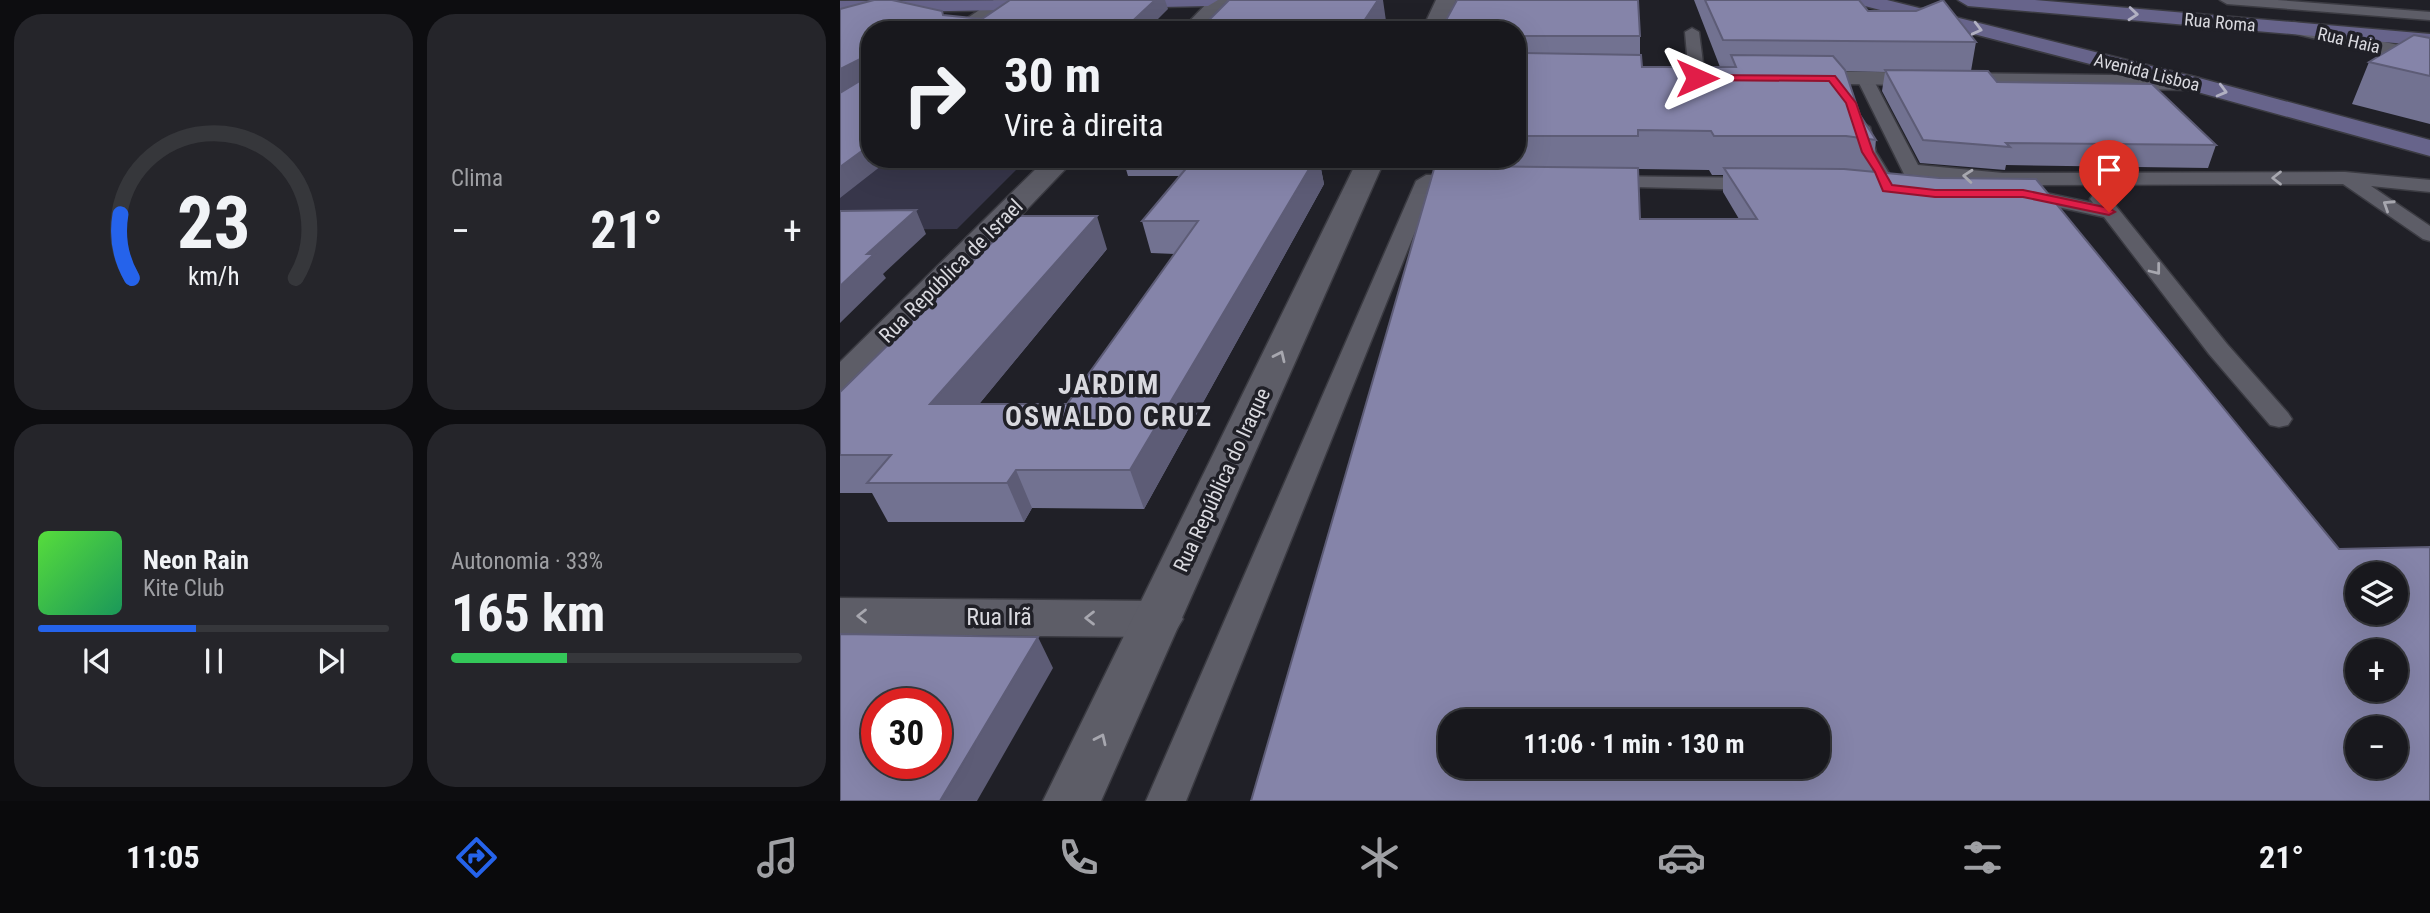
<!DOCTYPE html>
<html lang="pt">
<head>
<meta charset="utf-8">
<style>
  :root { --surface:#18181d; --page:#25252a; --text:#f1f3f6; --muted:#9fa0a4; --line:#36373b; --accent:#2563eb }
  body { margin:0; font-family:"Roboto Condensed",sans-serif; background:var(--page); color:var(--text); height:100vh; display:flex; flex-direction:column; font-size:26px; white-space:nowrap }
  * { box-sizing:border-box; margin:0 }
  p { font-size:23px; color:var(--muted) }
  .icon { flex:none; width:38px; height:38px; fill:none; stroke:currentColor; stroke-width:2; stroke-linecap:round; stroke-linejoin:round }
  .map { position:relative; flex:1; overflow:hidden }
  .panel { display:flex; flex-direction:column; gap:14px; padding:14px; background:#0d0d10; width:840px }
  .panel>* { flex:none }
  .banner { position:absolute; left:21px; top:21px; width:665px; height:147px; border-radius:28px; box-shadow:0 7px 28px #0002,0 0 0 2px var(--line); background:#18181d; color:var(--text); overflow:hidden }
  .fabs { position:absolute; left:1505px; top:562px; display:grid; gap:14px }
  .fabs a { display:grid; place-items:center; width:63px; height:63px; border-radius:50%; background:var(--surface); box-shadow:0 7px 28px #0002,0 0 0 2px var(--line); font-size:35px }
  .speed { position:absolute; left:21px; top:688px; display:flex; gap:14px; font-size:35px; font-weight:700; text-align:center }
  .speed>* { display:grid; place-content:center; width:91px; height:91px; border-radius:50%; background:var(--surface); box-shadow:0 7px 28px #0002,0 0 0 2px var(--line); line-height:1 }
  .speed .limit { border:10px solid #d22; background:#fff; color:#111 }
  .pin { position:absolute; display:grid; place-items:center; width:60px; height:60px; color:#fff; margin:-72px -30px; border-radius:50% 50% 50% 0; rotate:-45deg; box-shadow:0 0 7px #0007 }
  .pin .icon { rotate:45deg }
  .me { position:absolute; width:77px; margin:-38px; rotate:90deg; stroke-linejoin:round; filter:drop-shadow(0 0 5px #0008) }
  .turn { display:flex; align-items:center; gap:24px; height:147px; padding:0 28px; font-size:32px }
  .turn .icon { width:91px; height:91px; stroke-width:2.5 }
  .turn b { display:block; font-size:49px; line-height:60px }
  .big { font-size:52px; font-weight:700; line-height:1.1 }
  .panel .tile { flex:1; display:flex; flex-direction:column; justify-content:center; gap:10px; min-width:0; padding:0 24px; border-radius:28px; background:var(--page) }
  .panel .dial { align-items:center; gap:0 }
  .dial svg { height:182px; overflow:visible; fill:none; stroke:var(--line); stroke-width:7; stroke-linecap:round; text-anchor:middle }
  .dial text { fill:var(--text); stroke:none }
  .song { display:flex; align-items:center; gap:21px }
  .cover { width:84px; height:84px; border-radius:10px; background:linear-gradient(135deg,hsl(110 70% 55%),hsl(150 70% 35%)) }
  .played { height:7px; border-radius:4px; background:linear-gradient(90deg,var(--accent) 45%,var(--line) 45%) }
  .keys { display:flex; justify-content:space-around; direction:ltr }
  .heat { display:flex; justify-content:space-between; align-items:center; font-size:38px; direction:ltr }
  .charge { height:10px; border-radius:5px; background:linear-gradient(90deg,#34c759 33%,var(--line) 0) }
  .panel .tiles { flex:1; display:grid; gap:14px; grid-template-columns:repeat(2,1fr) }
  .trip { position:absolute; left:598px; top:709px; width:392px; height:70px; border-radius:28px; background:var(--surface); box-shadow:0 7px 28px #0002,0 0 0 2px var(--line); font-weight:700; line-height:70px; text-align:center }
  .menu { display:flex; height:112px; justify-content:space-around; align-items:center; background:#0a0a0c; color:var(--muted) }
  .menu .icon { width:49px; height:49px }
  .menu .current { color:var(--accent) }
  .menu b { font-size:32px; color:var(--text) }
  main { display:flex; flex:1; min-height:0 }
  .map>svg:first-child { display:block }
  .green { fill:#37364a }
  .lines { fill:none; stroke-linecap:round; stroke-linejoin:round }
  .service-casing { stroke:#3b3b42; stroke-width:3 }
  .minor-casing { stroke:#3b3b42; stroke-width:3 }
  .tertiary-casing { stroke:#3b3b42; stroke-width:3 }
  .secondary-casing { stroke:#3b3b42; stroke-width:3 }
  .service { fill:#5d5d67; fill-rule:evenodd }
  .minor { fill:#5d5d67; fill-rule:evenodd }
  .tertiary { fill:#5d5d67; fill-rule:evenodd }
  .secondary { fill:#67648b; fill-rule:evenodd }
  .wall { fill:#727291; fill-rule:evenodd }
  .shaded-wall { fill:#5d5c76 }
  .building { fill:#8584a9; stroke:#5d5c76; stroke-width:2; fill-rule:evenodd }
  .oneway { stroke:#b1b0c2 }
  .oneway2 { stroke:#a7a7af }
  .route { fill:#e11d48; stroke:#92132f; stroke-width:2 }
  .labels { text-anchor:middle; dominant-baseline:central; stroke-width:7; stroke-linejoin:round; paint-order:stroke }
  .far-street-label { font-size:18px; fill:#d9d9df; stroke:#202027 }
  .street-label { font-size:21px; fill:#d9d9df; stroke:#202027 }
  .near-street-label { font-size:24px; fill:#d9d9df; stroke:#202027 }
  .district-label { font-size:28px; font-weight:bold; letter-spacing:2px; fill:#d9d9df; stroke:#202027 }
</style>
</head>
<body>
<main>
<section class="panel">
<div class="tiles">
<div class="tile dial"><svg viewBox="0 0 100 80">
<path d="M14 69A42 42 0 1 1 86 69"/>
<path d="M14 69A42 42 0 0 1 9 41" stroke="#2563eb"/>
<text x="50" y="56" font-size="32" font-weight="700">23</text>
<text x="50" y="72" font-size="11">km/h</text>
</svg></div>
<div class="tile"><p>Clima</p>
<div class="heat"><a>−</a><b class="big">21°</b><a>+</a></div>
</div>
<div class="tile">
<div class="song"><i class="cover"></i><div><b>Neon Rain</b><p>Kite Club</p></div></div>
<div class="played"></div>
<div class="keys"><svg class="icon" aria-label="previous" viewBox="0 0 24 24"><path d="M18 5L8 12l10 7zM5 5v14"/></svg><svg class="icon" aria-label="pause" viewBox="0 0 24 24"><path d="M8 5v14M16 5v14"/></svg><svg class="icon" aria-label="next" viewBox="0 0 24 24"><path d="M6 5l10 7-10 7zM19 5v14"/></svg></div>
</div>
<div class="tile"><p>Autonomia · 33%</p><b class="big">165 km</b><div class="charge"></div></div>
</div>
</section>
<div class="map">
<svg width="1590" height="801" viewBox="0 0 1590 801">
  <rect width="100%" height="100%" fill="#202027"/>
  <!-- green -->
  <path class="green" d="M 0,155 L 30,159 L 187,159 L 117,229 L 0,230 Z"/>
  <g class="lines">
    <defs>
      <path id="service" d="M 1380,0 L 1437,0 L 1590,12 L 1590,20 L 1387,4 Z
        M 852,28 L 859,32 L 865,78 L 857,83 L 849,78 L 845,32 Z
        M 1025,74 L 1033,79 L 1078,165 L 1163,173 L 1505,172 L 1590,180 L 1590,192 L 1531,186 L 1590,226 L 1590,241 L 1583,239 L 1503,184 L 1163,185 L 1064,174 L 1017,79 Z
        M 1021,122 L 1030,127 L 1036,152 L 1058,188 L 1055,192 L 1041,192 L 1018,152 L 1012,127 Z
        M 586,175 L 626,175 L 636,181 L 626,187 L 593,187 L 346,801 L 306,801 L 576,181 Z
        M 762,176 L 920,178 L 930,184 L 920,190 L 755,186 L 752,182 Z
        M 1178,187 L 1253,203 L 1250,199 L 1253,195 L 1267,195 L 1387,344 L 1448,413 L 1452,419 L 1448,425 L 1439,427 L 1430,425 L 1369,354 L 1264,217 L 1171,197 L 1168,193 L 1171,189 Z"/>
      <path id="minor" d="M 154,0 L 168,0 L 171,4 L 134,30 L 110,30 Z
        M 370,0 L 391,0 L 363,30 L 341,30 Z
        M 1454,22 L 1590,52 L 1590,66 L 1447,32 L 1444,28 L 1447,24 Z
        M 956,71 L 1351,76 L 1359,78 L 1363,83 L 1359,88 L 1351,90 L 948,83 L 945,78 L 948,73 Z
        M 206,159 L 235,159 L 13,391 L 0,394 L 0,362 Z
        M 0,598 L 318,601 L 335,606 L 343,619 L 335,632 L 318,637 L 0,634 Z"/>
      <path id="tertiary" d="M 596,0 L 616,0 L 602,30 L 582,30 Z
        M 518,159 L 545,159 L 261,801 L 203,801 Z"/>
      <path id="secondary" d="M 223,0 L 225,3 L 222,7 L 215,9 L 0,13 L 0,1 Z
        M 267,0 L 378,0 L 368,6 L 275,8 L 268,6 Z
        M 1014,0 L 1047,0 L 1359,78 L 1590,140 L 1590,156 L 1343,88 L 1017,4 Z
        M 1118,0 L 1195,0 L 1590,34 L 1590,46 L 1128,6 Z"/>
    </defs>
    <!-- service casing -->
    <use href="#service" class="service-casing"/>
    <!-- minor casing -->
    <use href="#minor" class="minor-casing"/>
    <!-- tertiary casing -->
    <use href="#tertiary" class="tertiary-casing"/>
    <!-- secondary casing -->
    <use href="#secondary" class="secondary-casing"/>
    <!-- service -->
    <use href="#service" class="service"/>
    <!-- minor -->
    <use href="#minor" class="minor"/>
    <!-- tertiary -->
    <use href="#tertiary" class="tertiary"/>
    <!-- secondary -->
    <use href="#secondary" class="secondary"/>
  </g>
  <!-- wall -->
  <path class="wall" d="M 617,0 L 800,36 L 800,55 L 802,67 L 880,67 L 854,0 L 1019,0 L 1028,11 L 1136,42 L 1131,71 L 1157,82 L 1376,145 L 1368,168 L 1166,165 L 1165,170 L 1080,163 L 1042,91 L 1045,72 L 1005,71 L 1020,115 L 1036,140 L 1032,172 L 1590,801 L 618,169 L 624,166 L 623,159 L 677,159 L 677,30 L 605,30 L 605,22 ZM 798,169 L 869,170 L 872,175 L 883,175 L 883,192 L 899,219 L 800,219 Z
    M 1590,38 L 1590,124 L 1512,104 L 1529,62 Z
    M 283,159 L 479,159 L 484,184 L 304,509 L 192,508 L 184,522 L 48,522 L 32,493 L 0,493 L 0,392 L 267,249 L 139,404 L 227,404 L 335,254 L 311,253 L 302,221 L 340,176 L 288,176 Z"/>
  <!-- shaded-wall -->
  <path class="shaded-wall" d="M 315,0 L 325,0 L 328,9 L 307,30 L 283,30 Z
    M 538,0 L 543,0 L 546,21 L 540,30 L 518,30 Z
    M 22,58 L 30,76 L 0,93 L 0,69 Z
    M 30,145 L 30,159 L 50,159 L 0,198 L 0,167 Z
    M 475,159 L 479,159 L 484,184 L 304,509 L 290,470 Z
    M 76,210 L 86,234 L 43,274 L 46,278 L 0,323 L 0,286 L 27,254 Z
    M 257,216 L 267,249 L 108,442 L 90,404 Z
    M 176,470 L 192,508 L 184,522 L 167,483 Z
    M 198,637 L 213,668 L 137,801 L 100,801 Z"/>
  <!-- building -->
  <path class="building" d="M 34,0 L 52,0 L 102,11 L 103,15 L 142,19 L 170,0 L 315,0 L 283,30 L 30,30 L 30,145 L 0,167 L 0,93 L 23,79 L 22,58 L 0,69 L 0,9 Z
    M 389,0 L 538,0 L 518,30 L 359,30 Z
    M 617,0 L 798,0 L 800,36 L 677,36 L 677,30 L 650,30 L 653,21 L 605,22 Z
    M 865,0 L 1019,0 L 1028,11 L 1076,11 L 1103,0 L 1136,42 L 883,40 Z
    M 1574,35 L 1590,38 L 1590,76 L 1529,62 Z
    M 677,53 L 801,55 L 802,67 L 896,67 L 891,55 L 993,56 L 1005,70 L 1020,115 L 1036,140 L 1006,136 L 874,136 L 871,131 L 798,130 L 798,136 L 677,136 Z
    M 1045,70 L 1148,71 L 1157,82 L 1312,84 L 1376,145 L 1166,143 L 1170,147 L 1083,140 Z
    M 354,159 L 475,159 L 290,470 L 176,470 L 167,483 L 27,483 L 51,455 L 0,455 L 0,392 L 179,216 L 257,216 L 90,404 L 227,404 L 358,221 L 302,221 Z
    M 619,166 L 798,168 L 800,219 L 917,219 L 884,168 L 1004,169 L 1099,178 L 1196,179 L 1499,549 L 1590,547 L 1590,801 L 411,801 L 594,169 L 618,169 ZM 1517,574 L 1556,574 L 1556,612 L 1517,612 ZM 1517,651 L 1556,651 L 1556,690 L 1517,690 ZM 611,721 L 978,721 L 978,766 L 611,766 ZM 1517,728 L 1556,728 L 1556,766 L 1517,766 Z
    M 76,210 L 27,254 L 34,254 L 0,286 L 0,211 Z
    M 0,634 L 198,637 L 100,801 L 0,801 ZM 37,704 L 96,704 L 96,763 L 37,763 Z"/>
  <!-- one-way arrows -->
  <defs><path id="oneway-chevron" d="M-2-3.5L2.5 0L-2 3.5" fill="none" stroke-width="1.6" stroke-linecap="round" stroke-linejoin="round" transform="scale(1.75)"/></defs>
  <g class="oneway">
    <use href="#oneway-chevron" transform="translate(1293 14) rotate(5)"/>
    <use href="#oneway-chevron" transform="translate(1137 29) rotate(14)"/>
    <use href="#oneway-chevron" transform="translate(1382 91) rotate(15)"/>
  </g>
  <g class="oneway2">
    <use href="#oneway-chevron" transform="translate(1128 176) rotate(-175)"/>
    <use href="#oneway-chevron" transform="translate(1437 178) rotate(-180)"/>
    <use href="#oneway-chevron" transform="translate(1548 205) rotate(-147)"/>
    <use href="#oneway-chevron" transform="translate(1316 270) rotate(52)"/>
    <use href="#oneway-chevron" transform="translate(440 356) rotate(-65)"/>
    <use href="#oneway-chevron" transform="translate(22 616) rotate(-180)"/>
    <use href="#oneway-chevron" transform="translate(250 618) rotate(-180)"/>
    <use href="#oneway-chevron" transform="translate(261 739) rotate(-65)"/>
  </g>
  <!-- route -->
  <path class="route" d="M 857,75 L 995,76 L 1016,103 L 1033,152 L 1052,185 L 1095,190 L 1183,190 L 1269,208 L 1275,212 L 1269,215 L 1183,197 L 1095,197 L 1043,191 L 1035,172 L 1022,152 L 1006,103 L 989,81 L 854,80 L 854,76 Z"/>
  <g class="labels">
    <!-- far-street labels -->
    <g class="far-street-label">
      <text transform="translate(1380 22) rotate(5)">Rua Roma</text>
      <text transform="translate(1509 40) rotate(13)">Rua Haia</text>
      <text transform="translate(1307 72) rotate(14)">Avenida Lisboa</text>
    </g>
    <!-- street labels -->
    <g class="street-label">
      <text transform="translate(111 271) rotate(-45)">Rua República de Israel</text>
      <text transform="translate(382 480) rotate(-65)">Rua República do Iraque</text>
    </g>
    <!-- near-street labels -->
    <g class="near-street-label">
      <text x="159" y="617">Rua Irã</text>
    </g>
    <!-- district labels -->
    <g class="district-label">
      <text x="269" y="384">JARDIM<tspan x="269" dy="32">OSWALDO CRUZ</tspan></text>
    </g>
  </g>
</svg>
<div class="fabs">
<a><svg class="icon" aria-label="layers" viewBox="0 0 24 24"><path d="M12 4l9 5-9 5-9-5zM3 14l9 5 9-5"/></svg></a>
<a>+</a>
<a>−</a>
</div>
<div class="speed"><div class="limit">30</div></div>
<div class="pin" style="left:1269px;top:212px;background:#d93025"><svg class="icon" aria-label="arrive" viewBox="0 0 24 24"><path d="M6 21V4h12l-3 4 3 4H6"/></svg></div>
<svg class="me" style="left:857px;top:78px" viewBox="-20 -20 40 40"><path d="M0-17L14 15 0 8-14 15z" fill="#e11d48" stroke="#fff" stroke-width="4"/></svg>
<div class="trip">11:06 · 1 min · 130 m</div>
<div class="banner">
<div class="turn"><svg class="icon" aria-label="right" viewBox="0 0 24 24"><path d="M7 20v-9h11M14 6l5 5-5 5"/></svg><div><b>30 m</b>Vire à direita</div></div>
</div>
</div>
</main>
<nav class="menu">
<b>11:05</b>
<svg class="icon current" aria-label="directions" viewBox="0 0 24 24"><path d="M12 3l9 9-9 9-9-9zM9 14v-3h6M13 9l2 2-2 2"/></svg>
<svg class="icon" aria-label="music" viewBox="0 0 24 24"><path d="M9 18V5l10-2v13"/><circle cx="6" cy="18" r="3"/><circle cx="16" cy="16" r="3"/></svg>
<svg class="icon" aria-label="phone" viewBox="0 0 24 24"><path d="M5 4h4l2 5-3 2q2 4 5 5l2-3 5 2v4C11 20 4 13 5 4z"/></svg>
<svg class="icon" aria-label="climate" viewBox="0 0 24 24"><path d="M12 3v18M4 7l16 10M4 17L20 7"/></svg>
<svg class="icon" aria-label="car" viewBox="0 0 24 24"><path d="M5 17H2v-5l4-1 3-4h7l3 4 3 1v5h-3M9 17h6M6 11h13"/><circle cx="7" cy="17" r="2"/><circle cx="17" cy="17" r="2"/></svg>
<svg class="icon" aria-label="filters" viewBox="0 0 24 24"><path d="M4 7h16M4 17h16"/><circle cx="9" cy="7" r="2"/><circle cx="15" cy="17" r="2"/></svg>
<b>21°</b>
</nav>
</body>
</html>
